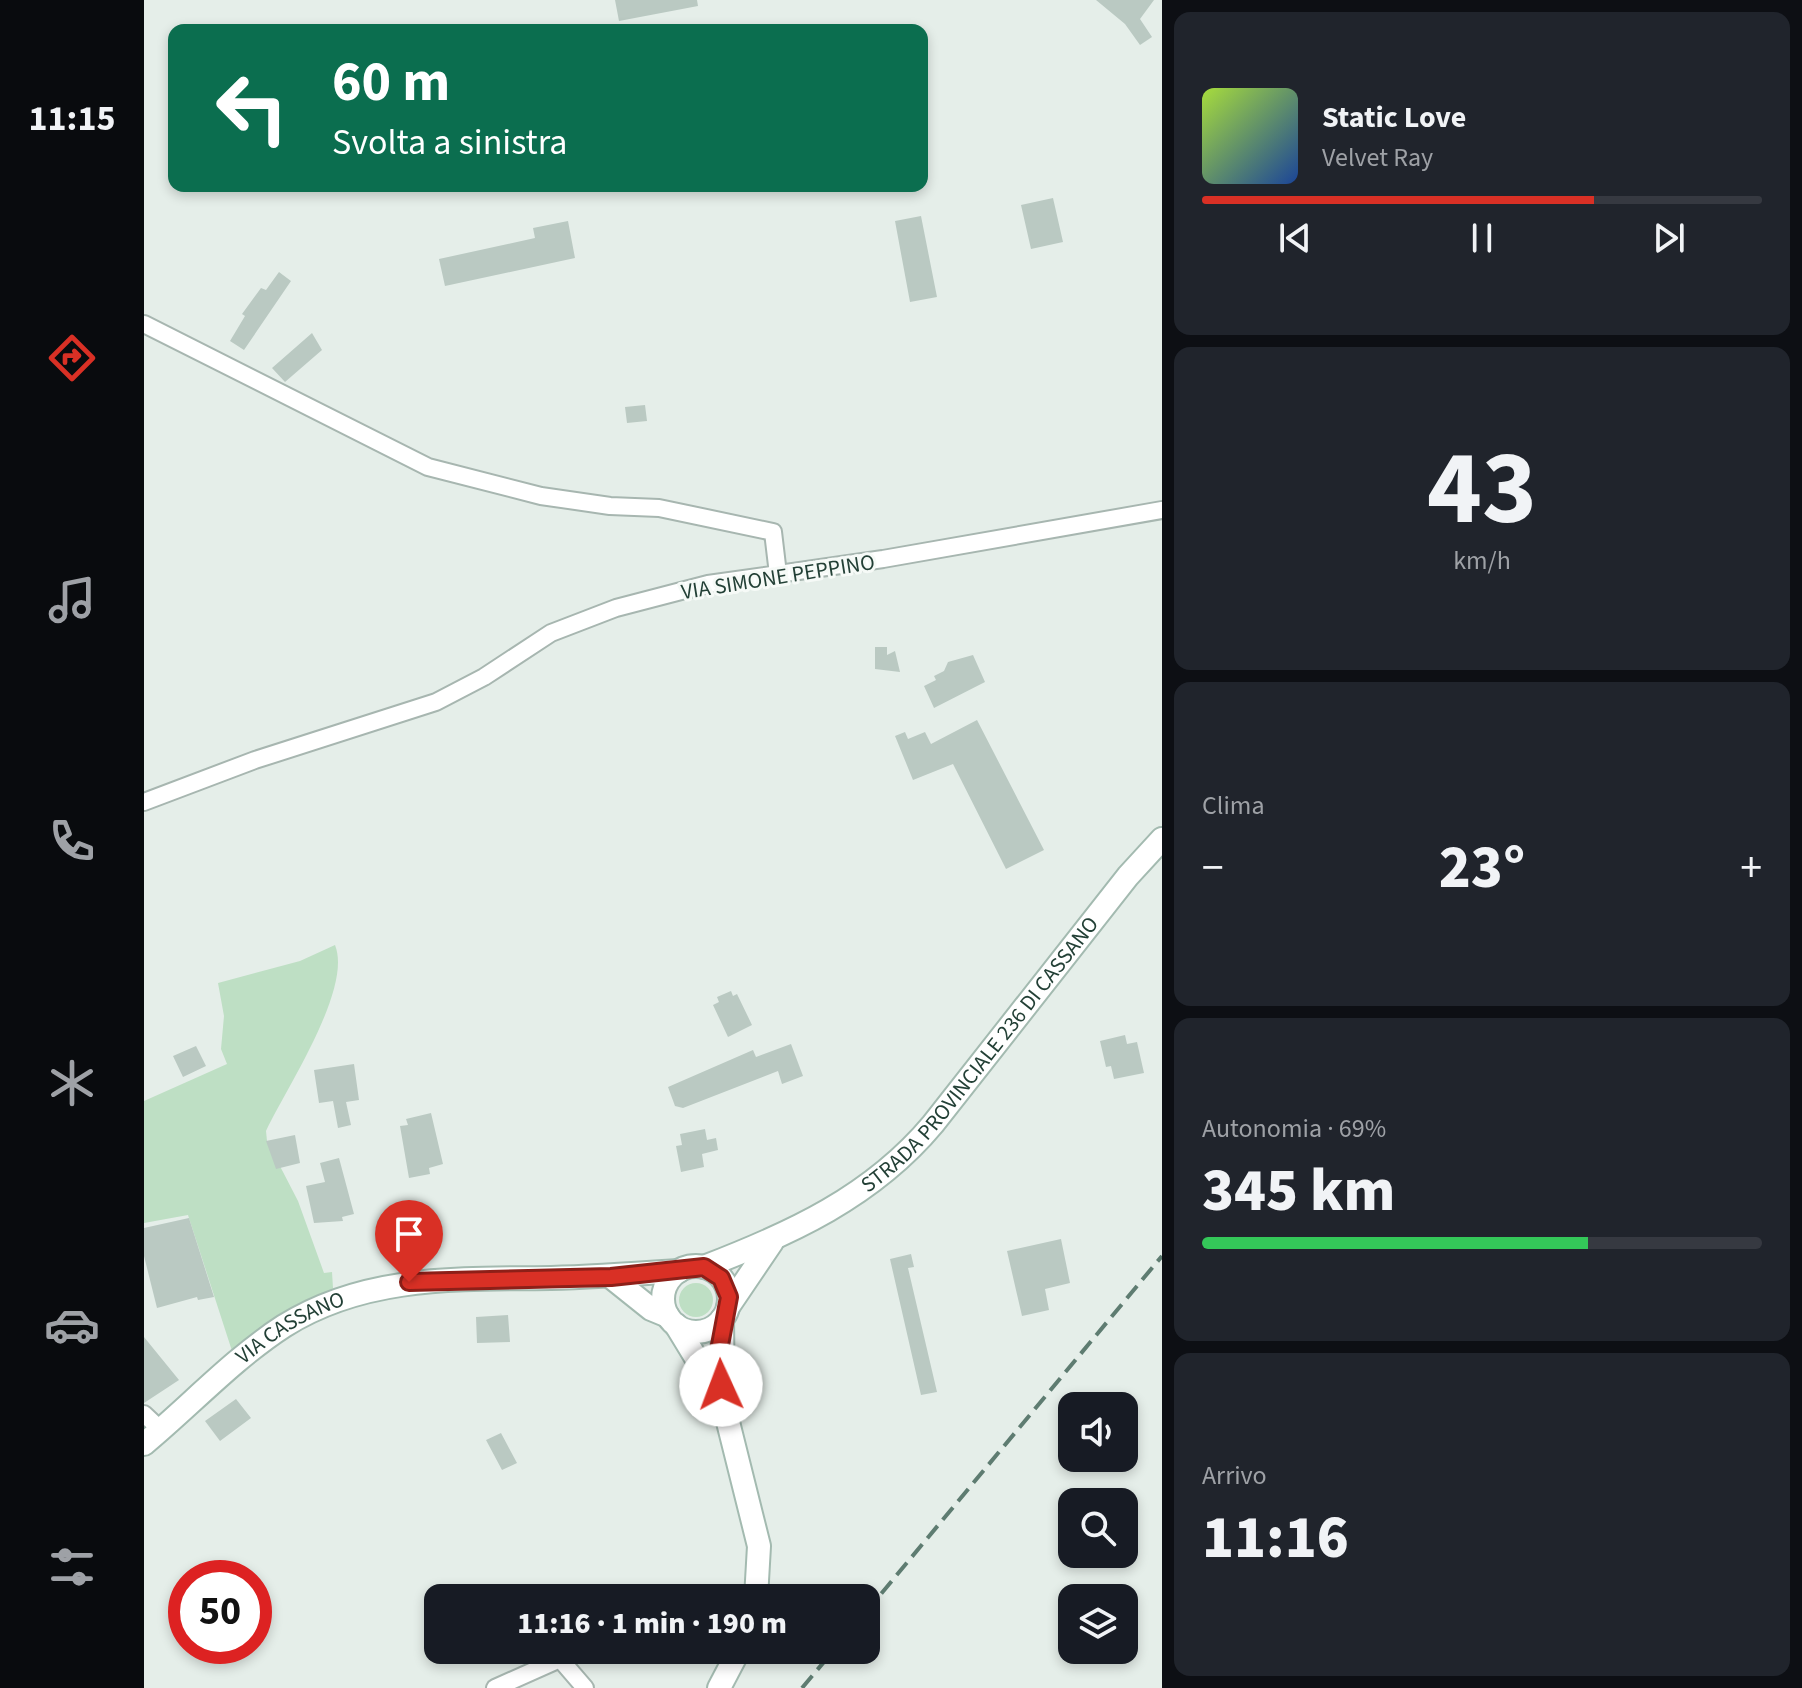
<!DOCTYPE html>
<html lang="it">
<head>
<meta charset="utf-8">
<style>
  :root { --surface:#171b24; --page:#20242c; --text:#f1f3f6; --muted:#9ea1a6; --line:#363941; --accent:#d93025 }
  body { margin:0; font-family:"Source Sans 3",sans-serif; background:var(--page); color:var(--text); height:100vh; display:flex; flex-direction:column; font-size:30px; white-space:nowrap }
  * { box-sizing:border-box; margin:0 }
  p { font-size:26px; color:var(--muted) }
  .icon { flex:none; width:44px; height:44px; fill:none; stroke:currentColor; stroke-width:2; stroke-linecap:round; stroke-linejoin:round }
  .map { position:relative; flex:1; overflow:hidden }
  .side { display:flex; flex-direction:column; gap:12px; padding:12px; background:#0d0f14; width:640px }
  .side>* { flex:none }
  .banner { position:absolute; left:24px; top:24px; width:760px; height:168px; border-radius:16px; box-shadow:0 4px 12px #0003; background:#0b6e4f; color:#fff; overflow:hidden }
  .tools { position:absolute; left:914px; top:1392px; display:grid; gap:16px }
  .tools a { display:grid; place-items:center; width:80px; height:80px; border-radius:16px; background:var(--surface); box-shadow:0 4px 12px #0003; font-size:40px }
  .speed { position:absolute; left:24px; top:1560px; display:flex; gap:16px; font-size:40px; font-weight:700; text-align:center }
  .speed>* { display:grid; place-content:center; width:104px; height:104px; border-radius:50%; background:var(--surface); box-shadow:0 4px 12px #0003; line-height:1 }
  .speed .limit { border:12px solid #d22; background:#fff; color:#111 }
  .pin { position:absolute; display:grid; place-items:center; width:68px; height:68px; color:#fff; margin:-82px -34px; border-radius:50% 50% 50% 0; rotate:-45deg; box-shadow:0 0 8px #0007 }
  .pin .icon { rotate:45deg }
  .me { position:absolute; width:88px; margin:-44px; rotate:358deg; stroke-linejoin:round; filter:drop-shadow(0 0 6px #0008) }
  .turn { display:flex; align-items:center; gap:28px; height:168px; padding:0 32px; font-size:36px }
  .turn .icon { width:104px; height:104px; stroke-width:2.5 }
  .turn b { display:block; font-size:56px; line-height:68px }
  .big { font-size:60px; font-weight:800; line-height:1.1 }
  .side .widget { flex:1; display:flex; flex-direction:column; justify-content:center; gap:12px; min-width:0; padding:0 28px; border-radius:16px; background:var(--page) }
  .side .dial { align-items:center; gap:0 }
  .dial b { font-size:104px; line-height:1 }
  .song { display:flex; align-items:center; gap:24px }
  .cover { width:96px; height:96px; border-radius:12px; background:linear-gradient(135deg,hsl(80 70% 55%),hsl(220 70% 35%)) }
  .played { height:8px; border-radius:4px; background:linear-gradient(90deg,var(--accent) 70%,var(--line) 70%) }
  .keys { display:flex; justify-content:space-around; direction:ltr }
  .heat { display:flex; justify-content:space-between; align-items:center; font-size:44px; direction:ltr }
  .charge { height:12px; border-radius:6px; background:linear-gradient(90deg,#34c759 69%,var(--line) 0) }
  .trip { position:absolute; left:280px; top:1584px; width:456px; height:80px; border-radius:16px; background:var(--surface); box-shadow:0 4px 12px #0003; font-weight:800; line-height:80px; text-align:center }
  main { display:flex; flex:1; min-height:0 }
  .dock { display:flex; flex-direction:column; width:144px; justify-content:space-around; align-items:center; background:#090b0e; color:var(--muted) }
  .dock .icon { width:56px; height:56px }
  .dock .selected { color:var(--accent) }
  .dock b { font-size:36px; color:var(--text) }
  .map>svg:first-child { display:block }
  .green { fill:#bedfc4 }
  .building { fill:#bac9c2 }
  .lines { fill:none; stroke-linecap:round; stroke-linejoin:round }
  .street-casing { stroke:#a7b6b0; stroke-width:20 }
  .secondary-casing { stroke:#a3bab0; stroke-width:26 }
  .street { stroke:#fff; stroke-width:16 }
  .secondary { stroke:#fff; stroke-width:22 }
  .rail { stroke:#5e7c71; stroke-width:4; stroke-dasharray:16 8; stroke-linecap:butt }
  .route-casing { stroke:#8d1f18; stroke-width:20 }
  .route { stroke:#d93025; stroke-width:14 }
  .labels { text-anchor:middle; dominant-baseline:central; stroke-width:6; stroke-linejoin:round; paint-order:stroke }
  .street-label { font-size:22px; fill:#234036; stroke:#f6faf7 }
</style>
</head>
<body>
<main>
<nav class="dock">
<b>11:15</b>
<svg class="icon selected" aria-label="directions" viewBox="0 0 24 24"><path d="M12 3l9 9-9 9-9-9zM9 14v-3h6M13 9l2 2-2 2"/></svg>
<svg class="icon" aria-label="music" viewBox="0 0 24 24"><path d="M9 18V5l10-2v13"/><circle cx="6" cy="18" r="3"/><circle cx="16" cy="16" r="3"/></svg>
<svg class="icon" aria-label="phone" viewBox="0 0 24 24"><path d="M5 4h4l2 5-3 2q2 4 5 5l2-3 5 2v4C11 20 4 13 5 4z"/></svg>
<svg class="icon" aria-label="climate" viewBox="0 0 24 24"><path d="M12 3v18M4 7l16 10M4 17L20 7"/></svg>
<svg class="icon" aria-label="car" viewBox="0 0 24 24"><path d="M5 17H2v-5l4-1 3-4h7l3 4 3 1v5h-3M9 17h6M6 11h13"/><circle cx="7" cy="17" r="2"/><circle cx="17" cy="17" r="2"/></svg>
<svg class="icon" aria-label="filters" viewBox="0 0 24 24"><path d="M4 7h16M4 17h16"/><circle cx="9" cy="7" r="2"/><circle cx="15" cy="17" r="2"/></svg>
</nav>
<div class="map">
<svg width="1018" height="1688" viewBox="0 0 1018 1688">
  <rect width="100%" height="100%" fill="#e5eee9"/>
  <!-- green -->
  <path class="green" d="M 191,945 C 209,989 141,1090 122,1131 L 123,1141 L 154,1201 L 180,1273 L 188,1272 L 189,1288 L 183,1297 L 89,1354 L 44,1215 L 0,1223 L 0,1101 L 83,1064 L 77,1049 L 80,1016 L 74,983 L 156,961 Z
    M535 1300a17 17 0 1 1 34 0a17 17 0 1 1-34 0Z"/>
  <!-- building -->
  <path class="building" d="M 471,0 L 553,0 L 554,6 L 475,21 Z
    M 952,0 L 1010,0 L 996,19 L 1008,37 L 996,45 L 981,24 Z
    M 909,198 L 919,242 L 887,249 L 877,205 Z
    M 777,216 L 793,297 L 766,302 L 751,221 Z
    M 424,221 L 431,258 L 301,286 L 295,259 L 391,238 L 389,228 Z
    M 135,272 L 147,281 L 100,350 L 86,341 L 101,316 L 98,314 L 117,288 L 122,290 Z
    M 168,333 L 178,350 L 141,382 L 128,368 Z
    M 501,405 L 503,421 L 483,423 L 481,407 Z
    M 731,647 L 743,647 L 743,655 L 751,651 L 756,672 L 731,669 Z
    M 829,655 L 841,682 L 790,708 L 780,686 L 792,680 L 790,676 L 800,671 L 804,662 Z
    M 833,720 L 900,850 L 862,869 L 809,764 L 769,780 L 751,736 L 761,732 L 764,739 L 781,732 L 787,744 Z
    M 587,991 L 589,996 L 593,994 L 608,1025 L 584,1037 L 569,1005 L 575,1002 L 573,997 Z
    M 981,1035 L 983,1044 L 993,1042 L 1000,1073 L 970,1079 L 967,1066 L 962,1067 L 956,1041 Z
    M 647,1044 L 659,1076 L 638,1084 L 634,1071 L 539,1108 L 531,1106 L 524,1087 L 609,1050 L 612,1057 Z
    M 52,1046 L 62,1066 L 39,1077 L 29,1056 Z
    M 210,1064 L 215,1100 L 202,1102 L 207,1125 L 194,1128 L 189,1101 L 175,1103 L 170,1070 Z
    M 287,1113 L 299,1164 L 285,1168 L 286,1174 L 265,1178 L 256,1126 L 264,1125 L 262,1119 Z
    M 561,1129 L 563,1140 L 572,1138 L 574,1150 L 558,1154 L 560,1167 L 537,1172 L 532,1146 L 538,1145 L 536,1134 Z
    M 151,1135 L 156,1163 L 132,1169 L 122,1141 Z
    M 195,1158 L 210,1214 L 198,1217 L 199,1221 L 170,1223 L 162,1186 L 181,1182 L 176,1163 Z
    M 45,1218 L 70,1297 L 54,1300 L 53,1297 L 13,1308 L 0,1256 L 0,1228 Z
    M 917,1239 L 926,1283 L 901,1289 L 905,1310 L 878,1316 L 863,1251 Z
    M 767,1254 L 770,1267 L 764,1268 L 793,1392 L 777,1395 L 746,1259 Z
    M 364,1315 L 366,1342 L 333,1343 L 332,1317 Z
    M 0,1337 L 35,1380 L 0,1403 Z
    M 92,1399 L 107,1418 L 76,1441 L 61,1421 Z
    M 357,1433 L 373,1463 L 358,1470 L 342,1440 Z"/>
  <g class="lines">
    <defs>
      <path id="street" d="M 0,324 L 284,467 L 397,496 L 466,506 L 515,508 L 629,532 L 634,574
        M 0,802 L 111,760 L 292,702 L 340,677 L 407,633 L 472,608 L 564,584 L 739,559 L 1018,510
        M 0,1414 L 17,1430
        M 351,1688 L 416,1659 L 441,1688"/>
      <g id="secondary">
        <circle cx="552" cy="1299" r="33"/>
        <path id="s1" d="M 560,1267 C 646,1234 728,1197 789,1124 L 984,876 L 1018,839"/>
        <path d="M 467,1277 L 507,1309 L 524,1316"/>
        <path d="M 584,1307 L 628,1242"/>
        <path d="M 578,1319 L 579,1402 L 615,1546 L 612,1598"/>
        <path d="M 532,1325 L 574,1394"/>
        <path id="s2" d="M 0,1444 C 47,1405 89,1359 140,1326 C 221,1275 314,1279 407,1278 C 450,1277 492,1274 535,1271"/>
        <path d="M 575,1688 L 595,1650"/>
      </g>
    </defs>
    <!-- street casing -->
    <use href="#street" class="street-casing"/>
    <!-- secondary casing -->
    <use href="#secondary" class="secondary-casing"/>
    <!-- street -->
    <use href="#street" class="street"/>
    <!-- secondary -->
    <use href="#secondary" class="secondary"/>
    <!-- rail -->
    <path class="rail" d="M 722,1612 L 1018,1256
      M 658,1688 L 690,1650"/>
  </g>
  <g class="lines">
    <defs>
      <path id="route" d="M 265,1282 L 467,1277 L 560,1267 L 577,1278 L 585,1297 L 576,1345 L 577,1385"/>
    </defs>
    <!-- route casing -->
    <use href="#route" class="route-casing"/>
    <!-- route -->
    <use href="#route" class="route"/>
  </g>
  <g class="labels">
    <!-- street labels -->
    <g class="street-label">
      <text transform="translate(634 577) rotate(-9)">VIA SIMONE PEPPINO</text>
      <text stroke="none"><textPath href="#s1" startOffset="356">STRADA PROVINCIALE 236 DI CASSANO</textPath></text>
      <text stroke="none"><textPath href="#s2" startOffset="188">VIA CASSANO</textPath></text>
    </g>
  </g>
</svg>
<div class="tools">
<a><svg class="icon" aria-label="sound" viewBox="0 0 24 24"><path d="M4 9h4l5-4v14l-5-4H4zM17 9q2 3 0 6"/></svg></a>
<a><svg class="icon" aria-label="search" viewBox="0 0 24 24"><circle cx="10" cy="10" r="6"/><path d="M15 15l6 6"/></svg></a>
<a><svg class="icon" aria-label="layers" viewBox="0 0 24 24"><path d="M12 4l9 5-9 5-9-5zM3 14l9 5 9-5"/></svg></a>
</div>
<div class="speed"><div class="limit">50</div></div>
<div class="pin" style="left:265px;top:1282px;background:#d93025"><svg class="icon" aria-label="arrive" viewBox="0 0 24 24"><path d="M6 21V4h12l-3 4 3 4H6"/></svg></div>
<svg class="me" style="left:577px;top:1385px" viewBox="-20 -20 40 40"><circle r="19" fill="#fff"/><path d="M0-13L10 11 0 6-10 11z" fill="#d93025"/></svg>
<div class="trip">11:16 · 1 min · 190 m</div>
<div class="banner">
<div class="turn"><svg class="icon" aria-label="left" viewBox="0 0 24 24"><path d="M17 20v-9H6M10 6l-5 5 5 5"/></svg><div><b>60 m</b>Svolta a sinistra</div></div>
</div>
</div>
<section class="side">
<div class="widget">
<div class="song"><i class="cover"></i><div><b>Static Love</b><p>Velvet Ray</p></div></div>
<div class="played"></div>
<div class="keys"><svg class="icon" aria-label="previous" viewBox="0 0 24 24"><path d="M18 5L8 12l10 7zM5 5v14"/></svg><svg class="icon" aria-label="pause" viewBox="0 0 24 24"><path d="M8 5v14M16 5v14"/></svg><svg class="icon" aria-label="next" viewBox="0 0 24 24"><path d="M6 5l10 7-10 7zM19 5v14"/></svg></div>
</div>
<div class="widget dial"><b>43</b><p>km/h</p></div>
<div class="widget"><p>Clima</p>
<div class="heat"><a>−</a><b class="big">23°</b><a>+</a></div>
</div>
<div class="widget"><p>Autonomia · 69%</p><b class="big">345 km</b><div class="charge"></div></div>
<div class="widget"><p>Arrivo</p><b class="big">11:16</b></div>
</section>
</main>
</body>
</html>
